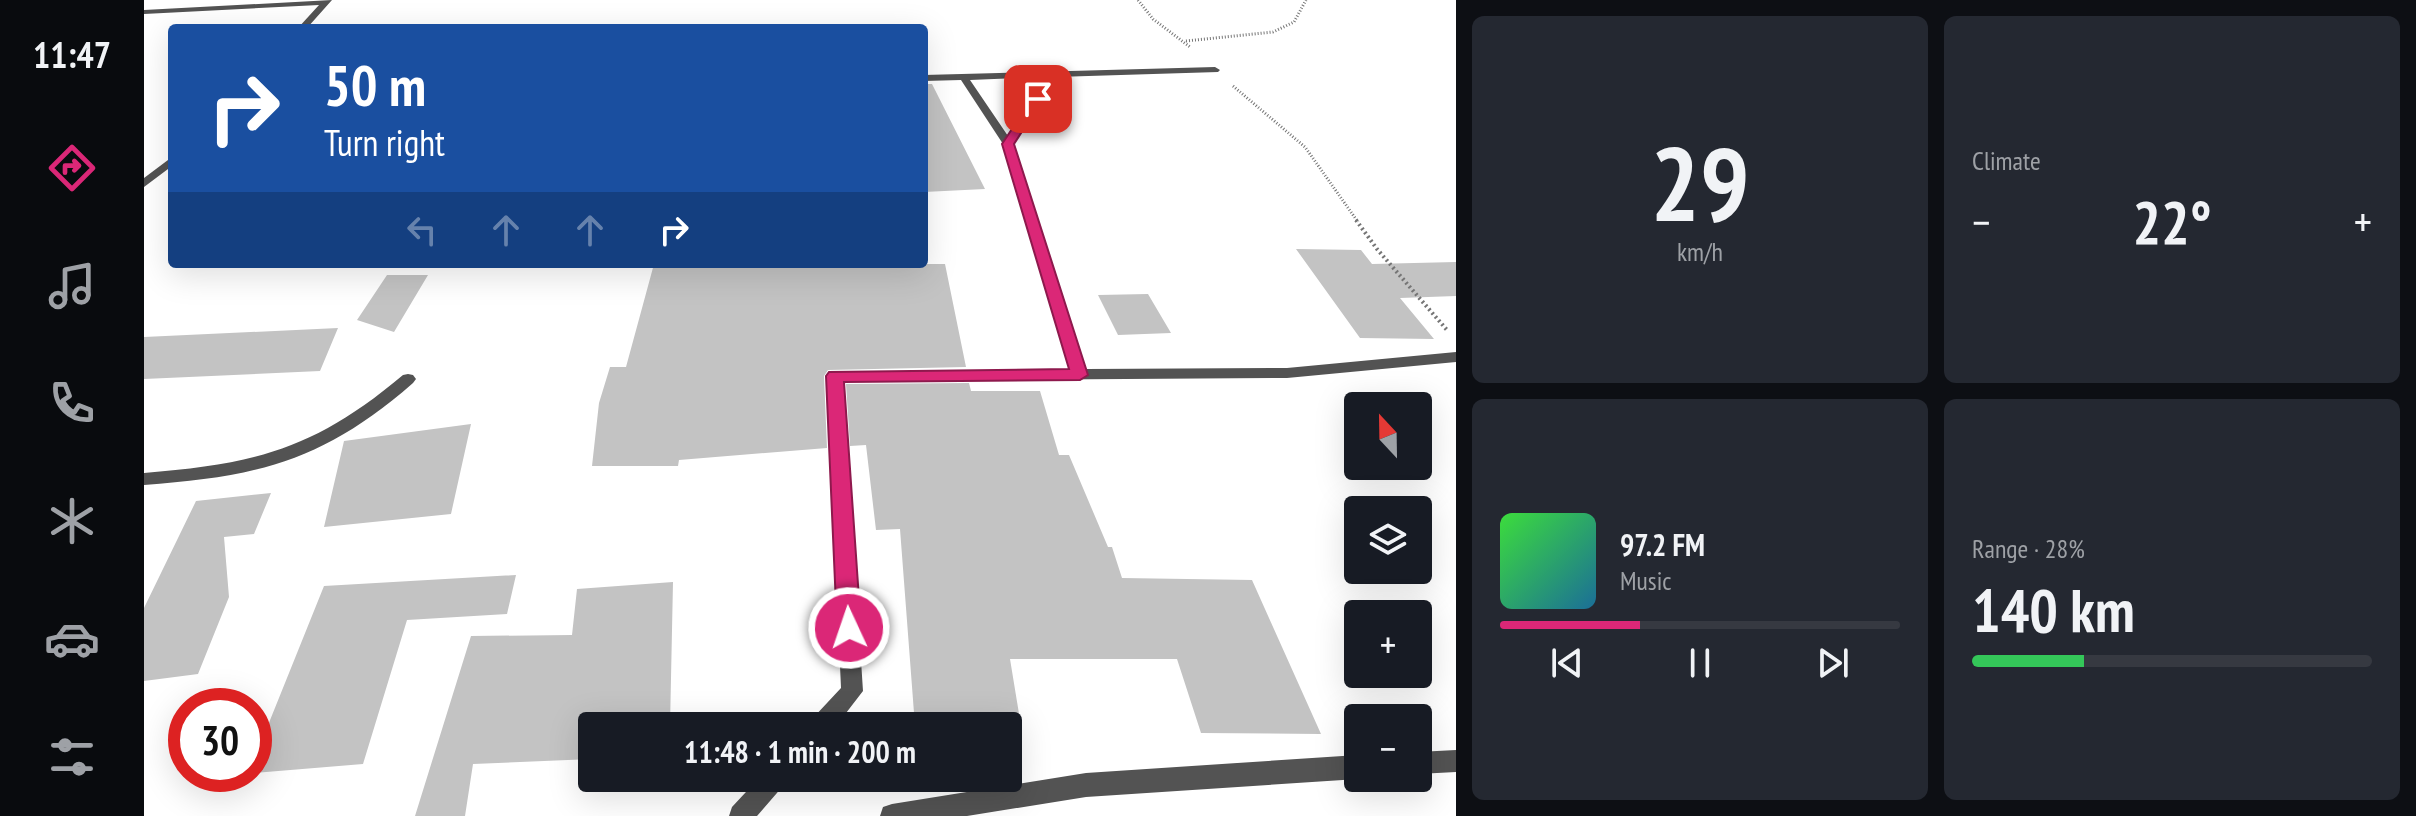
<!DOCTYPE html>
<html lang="en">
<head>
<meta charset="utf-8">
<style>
  :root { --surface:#171b24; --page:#242831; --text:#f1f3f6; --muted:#9ea1a6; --line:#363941; --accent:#db2777 }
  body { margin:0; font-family:"PT Sans Narrow",sans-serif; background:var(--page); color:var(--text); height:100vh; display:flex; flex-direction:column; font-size:30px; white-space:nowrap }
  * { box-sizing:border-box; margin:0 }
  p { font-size:26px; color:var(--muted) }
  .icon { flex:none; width:44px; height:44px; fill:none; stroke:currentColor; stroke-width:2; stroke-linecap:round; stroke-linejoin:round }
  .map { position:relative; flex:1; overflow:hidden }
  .details { display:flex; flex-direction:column; gap:16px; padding:16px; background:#0d0f14; width:960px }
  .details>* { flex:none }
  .hud { position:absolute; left:24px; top:24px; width:760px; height:244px; border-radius:8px; box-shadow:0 8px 32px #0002; background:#1a4fa0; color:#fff; overflow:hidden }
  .needle { width:52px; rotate:338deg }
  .controls { position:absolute; left:1200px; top:392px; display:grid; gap:16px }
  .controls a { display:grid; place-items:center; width:88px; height:88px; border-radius:8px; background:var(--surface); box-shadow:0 8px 32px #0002; font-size:40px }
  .speed { position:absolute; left:24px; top:688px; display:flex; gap:16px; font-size:40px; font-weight:700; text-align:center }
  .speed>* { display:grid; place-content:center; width:104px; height:104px; border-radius:50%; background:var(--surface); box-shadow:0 8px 32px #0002; line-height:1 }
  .speed .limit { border:12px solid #d22; background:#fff; color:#111 }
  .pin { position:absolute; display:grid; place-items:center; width:68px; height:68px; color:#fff; margin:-34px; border-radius:16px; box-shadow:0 4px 12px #0006 }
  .me { position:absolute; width:88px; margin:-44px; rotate:357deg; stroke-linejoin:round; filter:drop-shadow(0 0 6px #0008) }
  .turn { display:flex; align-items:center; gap:28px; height:168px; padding:0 24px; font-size:36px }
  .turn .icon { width:104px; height:104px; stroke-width:2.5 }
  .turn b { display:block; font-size:56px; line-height:68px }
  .lanes { display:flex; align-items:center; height:76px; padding:0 24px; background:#0003; justify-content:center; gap:40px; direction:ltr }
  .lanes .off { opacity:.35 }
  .big { font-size:60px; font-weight:800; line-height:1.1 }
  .details .card { flex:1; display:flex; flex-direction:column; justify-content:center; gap:12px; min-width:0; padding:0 28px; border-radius:12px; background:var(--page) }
  .details .dial { align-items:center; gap:0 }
  .dial b { font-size:104px; line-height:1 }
  .song { display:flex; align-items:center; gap:24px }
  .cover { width:96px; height:96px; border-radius:12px; background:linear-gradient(135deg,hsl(120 70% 55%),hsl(200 70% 35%)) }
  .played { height:8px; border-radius:4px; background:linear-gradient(90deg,var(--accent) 35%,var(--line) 35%) }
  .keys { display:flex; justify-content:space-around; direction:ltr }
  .heat { display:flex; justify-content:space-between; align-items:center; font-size:44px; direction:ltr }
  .charge { height:12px; border-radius:6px; background:linear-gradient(90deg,#34c759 28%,var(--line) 0) }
  .details .tiles { flex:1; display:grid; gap:16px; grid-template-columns:repeat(2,1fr) }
  .trip { position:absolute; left:434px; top:712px; width:444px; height:80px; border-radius:8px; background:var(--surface); box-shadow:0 8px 32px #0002; font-weight:800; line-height:80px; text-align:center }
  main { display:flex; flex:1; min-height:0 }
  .menu { display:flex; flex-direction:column; width:144px; justify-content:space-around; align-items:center; background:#090b0e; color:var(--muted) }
  .menu .icon { width:56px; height:56px }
  .menu .active { color:var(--accent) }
  .menu b { font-size:36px; color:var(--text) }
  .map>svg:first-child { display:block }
  .building { fill:#c3c3c3 }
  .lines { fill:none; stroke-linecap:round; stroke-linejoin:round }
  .path-far1 { stroke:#757575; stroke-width:3; stroke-dasharray:1 2; stroke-linecap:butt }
  .path { stroke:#757575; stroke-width:4; stroke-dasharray:2 3; stroke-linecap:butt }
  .minor { fill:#535353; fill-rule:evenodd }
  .route { fill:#db2777; stroke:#8e194d; stroke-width:2 }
</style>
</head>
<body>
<main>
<nav class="menu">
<b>11:47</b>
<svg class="icon active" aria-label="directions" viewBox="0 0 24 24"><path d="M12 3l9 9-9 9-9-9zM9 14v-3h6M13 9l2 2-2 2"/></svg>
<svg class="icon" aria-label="music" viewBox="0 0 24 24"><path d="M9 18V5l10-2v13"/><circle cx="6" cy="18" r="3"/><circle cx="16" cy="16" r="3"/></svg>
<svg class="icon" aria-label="phone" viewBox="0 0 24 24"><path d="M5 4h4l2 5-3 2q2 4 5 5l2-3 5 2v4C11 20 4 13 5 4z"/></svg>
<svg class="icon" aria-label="climate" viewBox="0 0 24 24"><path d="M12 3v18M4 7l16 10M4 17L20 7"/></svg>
<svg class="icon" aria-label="car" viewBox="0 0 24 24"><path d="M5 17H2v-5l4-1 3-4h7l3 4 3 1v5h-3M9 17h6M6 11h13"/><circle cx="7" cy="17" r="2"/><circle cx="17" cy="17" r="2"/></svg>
<svg class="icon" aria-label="filters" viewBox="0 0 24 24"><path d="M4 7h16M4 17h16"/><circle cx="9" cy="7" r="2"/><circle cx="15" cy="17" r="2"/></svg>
</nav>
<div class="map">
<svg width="1312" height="816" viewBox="0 0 1312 816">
  <rect width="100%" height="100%" fill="#fff"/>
  <!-- building -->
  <path class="building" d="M 780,84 L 788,84 L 841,189 L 780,192 Z
    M 1152,249 L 1217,250 L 1228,264 L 1312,262 L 1312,296 L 1256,298 L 1290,339 L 1216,338 Z
    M 510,264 L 801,264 L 822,367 L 684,370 L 680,376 L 683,448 L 535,460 L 534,466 L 448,466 L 455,403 L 466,367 L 482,367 Z
    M 243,275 L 284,275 L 250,332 L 213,320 Z
    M 1004,294 L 1027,333 L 974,335 L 954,295 Z
    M 194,328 L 176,371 L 0,379 L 0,337 Z
    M 825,383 L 827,391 L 896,391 L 915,455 L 925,455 L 964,547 L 968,547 L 978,578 L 1108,580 L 1177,734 L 1057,733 L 1033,659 L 866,659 L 877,726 L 771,726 L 756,529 L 732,530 L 722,445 L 706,446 L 702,384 Z
    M 327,424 L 307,514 L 180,527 L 200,441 Z
    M 127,493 L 110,534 L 80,537 L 85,597 L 54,674 L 0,681 L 0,608 L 52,501 Z
    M 372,575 L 363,614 L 263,620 L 219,764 L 110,773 L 110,760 L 180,586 Z
    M 529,582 L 526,726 L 448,726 L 448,759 L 329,764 L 321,816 L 271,816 L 327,636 L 428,635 L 433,589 Z"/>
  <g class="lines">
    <!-- path-far1 -->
    <path class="path-far1" d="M 994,0 L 1009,19 L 1046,47
      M 1042,41 L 1129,32 L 1150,22 L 1162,0
      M 1089,86 L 1161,147 L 1214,222"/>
    <!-- path -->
    <path class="path" d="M 1212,220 L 1233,249 L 1303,330"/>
    <!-- minor -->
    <path class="minor" d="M 188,0 L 163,28 L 154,28 L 175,5 L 0,14 L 0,10 Z
      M 1071,67 L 1076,70 L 1074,72 L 912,77 L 869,144 L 942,369 L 1143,368 L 1312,352 L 1312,362 L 1143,378 L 699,381 L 719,691 L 692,726 L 666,726 L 669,718 L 697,688 L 683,376 L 686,372 L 927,369 L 859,144 L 817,80 L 780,81 L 780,75 ZM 902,77 L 864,136 L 826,80 Z
      M 28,157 L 28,166 L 0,187 L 0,178 Z
      M 264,374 L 269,375 L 272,379 L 269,383 C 181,460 115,477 0,485 L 0,473 C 112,464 171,449 259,375 Z
      M 1312,750 L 1312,772 L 1274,774 L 1274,752 Z
      M 1214,755 L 1214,779 L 942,797 L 823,816 L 736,816 L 739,807 L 748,804 L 942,773 Z
      M 615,778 L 643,778 L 639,786 L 613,816 L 585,816 L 588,807 Z"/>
  </g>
  <!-- route -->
  <path class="route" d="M 894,95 L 899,99 L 870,144 L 944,375 L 936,380 L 700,382 L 717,628 L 713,635 L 705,638 L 697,635 L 693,628 L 682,376 L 685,372 L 925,369 L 858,144 L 890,96 Z"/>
</svg>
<div class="controls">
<a><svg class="needle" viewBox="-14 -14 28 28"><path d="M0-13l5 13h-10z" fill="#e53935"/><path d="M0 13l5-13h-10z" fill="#9ea1a6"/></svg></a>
<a><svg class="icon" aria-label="layers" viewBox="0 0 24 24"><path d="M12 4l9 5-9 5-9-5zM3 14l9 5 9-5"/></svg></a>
<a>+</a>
<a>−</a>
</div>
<div class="speed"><div class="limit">30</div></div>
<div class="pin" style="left:894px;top:99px;background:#d93025"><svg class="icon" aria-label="arrive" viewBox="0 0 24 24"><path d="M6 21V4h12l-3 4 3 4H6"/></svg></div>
<svg class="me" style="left:705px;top:628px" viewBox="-20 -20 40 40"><circle r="17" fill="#db2777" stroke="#fff" stroke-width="3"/><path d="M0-11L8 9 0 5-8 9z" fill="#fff"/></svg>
<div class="trip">11:48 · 1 min · 200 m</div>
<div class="hud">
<div class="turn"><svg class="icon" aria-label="right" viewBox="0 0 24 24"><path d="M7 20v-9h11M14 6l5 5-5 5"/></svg><div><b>50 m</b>Turn right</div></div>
<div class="lanes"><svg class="icon off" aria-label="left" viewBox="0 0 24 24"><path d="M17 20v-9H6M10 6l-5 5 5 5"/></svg><svg class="icon off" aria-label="ahead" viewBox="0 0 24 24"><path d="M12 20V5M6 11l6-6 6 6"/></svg><svg class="icon off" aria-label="ahead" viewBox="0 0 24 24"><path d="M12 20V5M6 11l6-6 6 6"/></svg><svg class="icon" aria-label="right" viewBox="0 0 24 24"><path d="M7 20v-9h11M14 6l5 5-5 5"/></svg></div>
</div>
</div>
<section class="details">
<div class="tiles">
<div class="card dial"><b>29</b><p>km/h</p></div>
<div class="card"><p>Climate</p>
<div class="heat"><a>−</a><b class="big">22°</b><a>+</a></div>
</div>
<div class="card">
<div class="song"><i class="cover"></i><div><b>97.2 FM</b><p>Music</p></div></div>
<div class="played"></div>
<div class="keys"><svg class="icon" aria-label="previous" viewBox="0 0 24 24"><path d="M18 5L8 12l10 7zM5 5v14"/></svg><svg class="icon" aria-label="pause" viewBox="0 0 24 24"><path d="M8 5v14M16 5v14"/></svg><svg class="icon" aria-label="next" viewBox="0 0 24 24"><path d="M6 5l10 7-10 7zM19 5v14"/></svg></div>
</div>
<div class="card"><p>Range · 28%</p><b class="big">140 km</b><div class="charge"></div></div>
</div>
</section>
</main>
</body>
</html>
